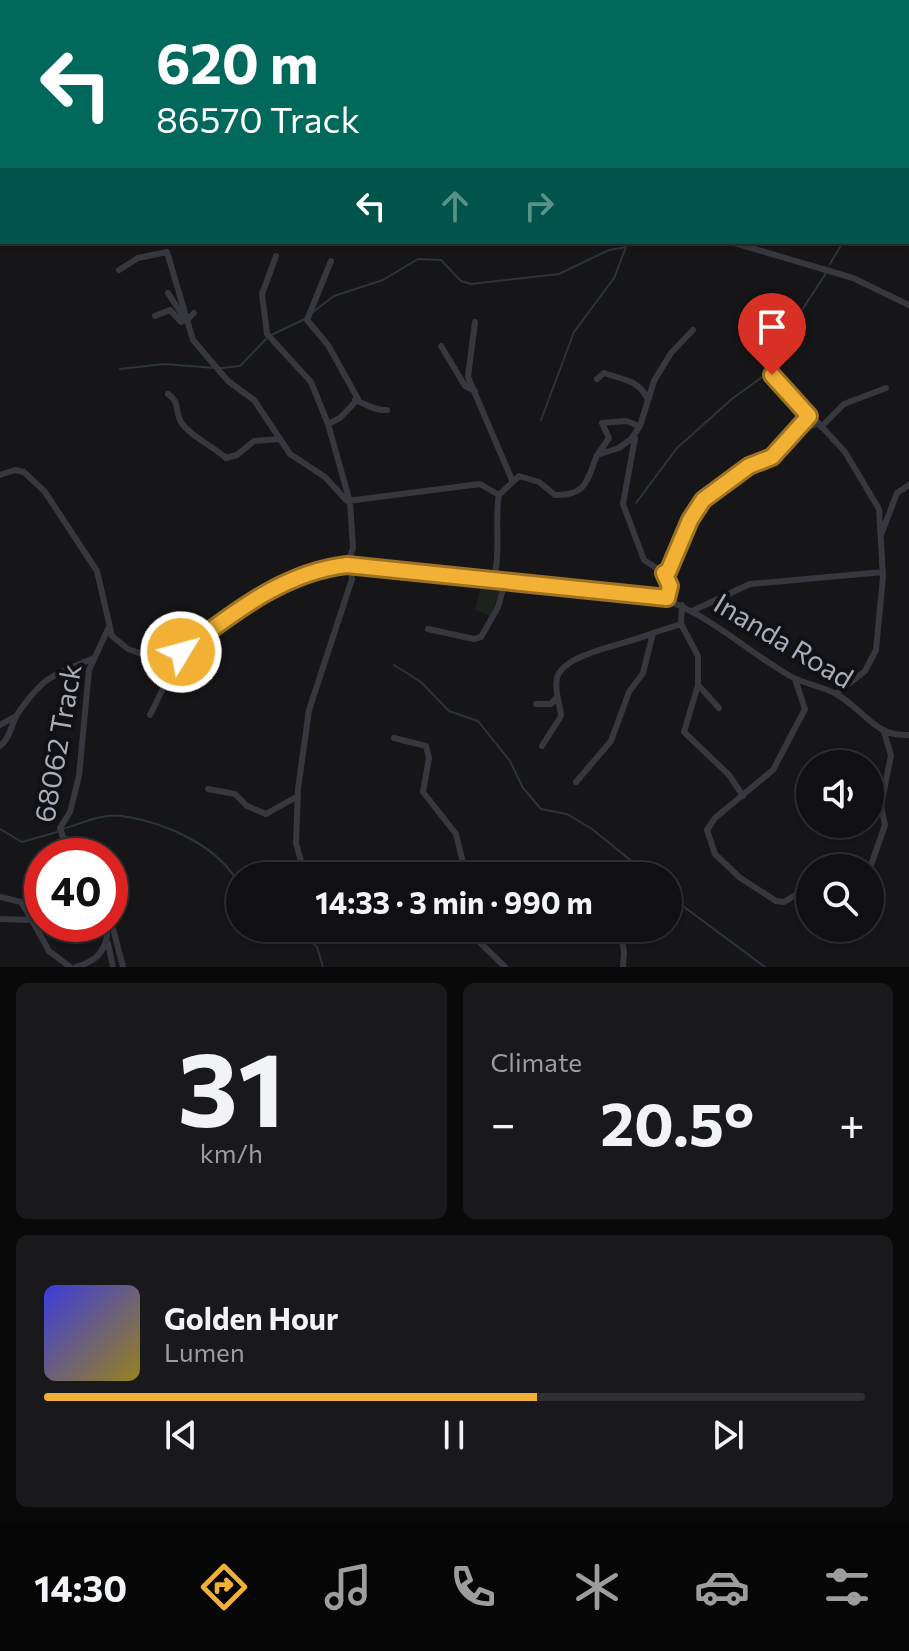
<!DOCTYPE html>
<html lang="en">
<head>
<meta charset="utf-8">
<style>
  :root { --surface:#101012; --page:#19191b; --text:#f1f3f6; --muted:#9c9d9f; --line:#303032; --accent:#f2b134 }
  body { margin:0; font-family:Commissioner,sans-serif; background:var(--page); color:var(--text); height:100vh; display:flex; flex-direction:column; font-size:30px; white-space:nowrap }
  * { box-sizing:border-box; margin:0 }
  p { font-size:26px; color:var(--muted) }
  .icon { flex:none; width:44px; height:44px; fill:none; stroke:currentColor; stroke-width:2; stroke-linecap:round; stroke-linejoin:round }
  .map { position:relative; height:967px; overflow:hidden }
  .sheet { display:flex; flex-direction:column; gap:16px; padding:16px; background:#09090a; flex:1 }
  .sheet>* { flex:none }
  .top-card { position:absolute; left:0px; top:0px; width:910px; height:244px; box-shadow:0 2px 6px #0004,0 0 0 2px var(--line); background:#00695c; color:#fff; overflow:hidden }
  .buttons { position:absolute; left:796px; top:750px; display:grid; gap:16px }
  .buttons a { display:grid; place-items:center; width:88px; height:88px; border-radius:50%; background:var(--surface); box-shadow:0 2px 6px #0004,0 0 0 2px var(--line); font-size:40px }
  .speed { position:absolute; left:24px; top:838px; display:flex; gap:16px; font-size:40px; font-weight:700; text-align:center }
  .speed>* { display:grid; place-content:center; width:104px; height:104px; border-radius:50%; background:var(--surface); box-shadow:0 2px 6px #0004,0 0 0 2px var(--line); line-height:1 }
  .speed .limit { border:12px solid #d22; background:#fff; color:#111 }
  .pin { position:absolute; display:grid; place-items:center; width:68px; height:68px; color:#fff; margin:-82px -34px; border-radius:50% 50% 50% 0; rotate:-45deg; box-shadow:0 0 8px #0007 }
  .pin .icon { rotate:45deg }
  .me { position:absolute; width:88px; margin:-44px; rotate:53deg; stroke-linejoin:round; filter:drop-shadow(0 0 6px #0008) }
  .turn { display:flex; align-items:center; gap:28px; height:168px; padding:0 24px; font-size:36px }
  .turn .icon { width:104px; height:104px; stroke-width:2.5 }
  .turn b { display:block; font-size:56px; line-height:68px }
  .lanes { display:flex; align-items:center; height:76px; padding:0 24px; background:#0003; justify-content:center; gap:40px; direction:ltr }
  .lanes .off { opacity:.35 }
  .big { font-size:60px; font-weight:700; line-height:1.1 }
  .sheet .tile { flex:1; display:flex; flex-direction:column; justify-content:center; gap:12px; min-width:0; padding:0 28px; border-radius:12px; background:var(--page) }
  .sheet .dial { align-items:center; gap:0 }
  .dial b { font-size:104px; line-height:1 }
  .song { display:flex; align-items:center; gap:24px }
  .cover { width:96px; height:96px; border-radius:12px; background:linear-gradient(135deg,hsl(240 70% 55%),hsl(50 70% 35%)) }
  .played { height:8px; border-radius:4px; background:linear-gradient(90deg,var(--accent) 60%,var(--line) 60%) }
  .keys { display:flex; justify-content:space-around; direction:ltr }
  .heat { display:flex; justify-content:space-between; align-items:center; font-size:44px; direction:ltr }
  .sheet .tiles { flex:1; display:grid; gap:16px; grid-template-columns:1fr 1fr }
  .tile:last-child { grid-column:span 2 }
  .trip { position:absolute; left:226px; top:862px; width:456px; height:80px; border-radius:40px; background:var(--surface); box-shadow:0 2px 6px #0004,0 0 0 2px var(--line); font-weight:700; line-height:80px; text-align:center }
  .menu { display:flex; height:128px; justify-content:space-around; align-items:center; background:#060607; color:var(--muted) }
  .menu .icon { width:56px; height:56px }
  .menu .on { color:var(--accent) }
  .menu b { font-size:36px; color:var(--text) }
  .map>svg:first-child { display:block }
  .green { fill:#1c231d }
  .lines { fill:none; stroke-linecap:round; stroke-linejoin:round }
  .stream { stroke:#2c353c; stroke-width:2 }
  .river { stroke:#2c353c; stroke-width:10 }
  .minor { stroke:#37383d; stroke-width:6 }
  .route-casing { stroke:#9d7322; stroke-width:20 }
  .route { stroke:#f2b134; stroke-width:14 }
  .labels { text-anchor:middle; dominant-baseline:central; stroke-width:8; stroke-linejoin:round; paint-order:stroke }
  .street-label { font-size:28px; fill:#a8adb8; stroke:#111113 }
</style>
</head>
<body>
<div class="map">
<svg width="909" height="967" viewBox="0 0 909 967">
  <rect width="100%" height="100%" fill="#161618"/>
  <!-- green -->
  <path class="green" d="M 0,0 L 909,0 L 909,170 L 908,2 L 2,2 L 2,74 Z
    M 481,587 L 500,590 L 490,616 L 475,610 Z"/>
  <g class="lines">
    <!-- stream -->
    <path class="stream" d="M 428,2 L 430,0
      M 523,2 L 524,0
      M 908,174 L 909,172
      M 830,264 L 843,242
      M 313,312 L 334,296 L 383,280 L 418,259 L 441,260 L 461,281 L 471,284 L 559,274 L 609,250 L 626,247
      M 271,335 L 305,319
      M 221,368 L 240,366 L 266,339
      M 120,369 L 164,364 L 215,368
      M 771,369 L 787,333 L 826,273
      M 541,420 L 574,332 L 614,278 L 628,242
      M 636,503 L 677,448 L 733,398 L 765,375
      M 394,665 L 421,682 L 449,711 L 478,721 L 510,761 L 523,788 L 541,809 L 567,814 L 592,829 L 650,876
      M 0,829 L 22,842 L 57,832
      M 62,829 C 81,824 102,813 122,816 C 165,822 222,847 240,887
      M 668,895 L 765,967
      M 298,928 L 317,947 L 323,967"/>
    <!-- river -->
    <path class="river" d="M 0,122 L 2,123
      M 908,215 L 909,215"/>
    <!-- minor -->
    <path class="minor" d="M 334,0 L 342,2
      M 731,242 L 853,278 L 909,305
      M 276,256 L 262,294 L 267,334 L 311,382 L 328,424 L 350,502 L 353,548 L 347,565
      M 119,270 L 138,258 L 167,252 L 193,340 L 228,381 L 254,400 L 290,454 L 325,477 L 347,501 L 480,484 L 499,495
      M 168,293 L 186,321 L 194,313
      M 155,316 L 170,310 L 181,322
      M 475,322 L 468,377 L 512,480
      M 441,346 L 465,386 L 475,391
      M 767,367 L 845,452 L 879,509 L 883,577 L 876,650 L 865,671 L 836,694
      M 597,379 L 604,373 C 621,379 639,380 647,398
      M 168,394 C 180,402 175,412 181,422 C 190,436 213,446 226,458 L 237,455 L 254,441 L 280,439
      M 355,400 C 366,404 375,411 387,410
      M 328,424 L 340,418 L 358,399 L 328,345 L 307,320 L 331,261
      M 821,427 L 844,404 L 886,388
      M 635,438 L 623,504 L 644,560 L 664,573
      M 598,454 L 609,438 L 602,423 L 626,421 L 640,426
      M 0,475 L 15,470 L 24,472 L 45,492 L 97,571 L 112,636 L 128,649 L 148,656 L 181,652 L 272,589 L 332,566 L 640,593 C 698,603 740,647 790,676 C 804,684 822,686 836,694 C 864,709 874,737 909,735
      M 881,535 L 897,493 L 909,485
      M 492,581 C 502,563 494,517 499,495 L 519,476 L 539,482 L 555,495 C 587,496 587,480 597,455 L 619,448 L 631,439 L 640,426 L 654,381 L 671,353 L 693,330
      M 667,598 L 670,586 L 664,573 L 668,572 L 690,520 L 711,493 L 749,466 L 772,457 L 794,432 L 817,424
      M 682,605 L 681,624 L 698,656 L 698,685 L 719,708
      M 692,611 L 750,584 L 883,572
      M 428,629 L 474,639 L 481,637 L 498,607 L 505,582
      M 795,679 L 805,709 L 773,770 L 715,818 L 707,830 L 715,854 L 739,877 L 776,901 L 784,902 L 797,894
      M 698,685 L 684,732 L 729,775 L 743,796
      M 536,704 L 551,704 L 557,697
      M 150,715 L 180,654
      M 0,725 L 16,716
      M 394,738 L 426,746 L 429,758 L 423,792 L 456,834 L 463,863 L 478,876
      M 0,746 C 11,737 11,724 18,713 C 45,675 53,675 94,658
      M 542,746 L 561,716 C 560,703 554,691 557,678 C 564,652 630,644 653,633
      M 576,782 L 611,741 L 629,692 L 643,673 L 653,633 L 681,624
      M 208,789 L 235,794 L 247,806 L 266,814 L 298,796
      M 88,856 L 63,837 L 60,828 L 70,812 L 79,776 L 89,670 L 108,629
      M 870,868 L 885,825 L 881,806 L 891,755 L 884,732
      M 305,876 L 296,843 L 298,789 L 309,710 L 352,579 L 350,565
      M 0,897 L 21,902 L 32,920
      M 110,917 L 123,967
      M 0,919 L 32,920 L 49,951 L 70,967
      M 370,928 L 398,936 L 468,931 L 505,967
      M 620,928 L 624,952 L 623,967
      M 108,943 L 113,967
      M 76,967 C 99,961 109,947 107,924"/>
  </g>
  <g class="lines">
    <defs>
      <path id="route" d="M 181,652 C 231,615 283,572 347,565 L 667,598 L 670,586 L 664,573 L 668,572 L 690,520 L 703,500 L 749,466 L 772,457 L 809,416 L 772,375"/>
    </defs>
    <!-- route casing -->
    <use href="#route" class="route-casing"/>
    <!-- route -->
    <use href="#route" class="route"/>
  </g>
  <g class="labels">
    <!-- street labels -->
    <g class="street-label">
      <text transform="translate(784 640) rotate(31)">Inanda Road</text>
      <text transform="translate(57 743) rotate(-80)">68062 Track</text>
    </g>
  </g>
</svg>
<div class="buttons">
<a><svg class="icon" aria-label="sound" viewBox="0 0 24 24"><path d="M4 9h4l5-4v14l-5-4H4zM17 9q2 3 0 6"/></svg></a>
<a><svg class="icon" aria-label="search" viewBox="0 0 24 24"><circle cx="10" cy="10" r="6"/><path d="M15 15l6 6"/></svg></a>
</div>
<div class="speed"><div class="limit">40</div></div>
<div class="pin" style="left:772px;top:375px;background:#d93025"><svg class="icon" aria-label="arrive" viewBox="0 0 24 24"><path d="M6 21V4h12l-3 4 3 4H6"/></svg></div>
<svg class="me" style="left:181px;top:652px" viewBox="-20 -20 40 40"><circle r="17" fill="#f2b134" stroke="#fff" stroke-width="3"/><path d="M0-11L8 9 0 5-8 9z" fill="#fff"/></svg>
<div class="trip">14:33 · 3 min · 990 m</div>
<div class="top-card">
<div class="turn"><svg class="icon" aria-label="left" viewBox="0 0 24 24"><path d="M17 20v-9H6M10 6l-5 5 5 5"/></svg><div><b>620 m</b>86570 Track</div></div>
<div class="lanes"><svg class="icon" aria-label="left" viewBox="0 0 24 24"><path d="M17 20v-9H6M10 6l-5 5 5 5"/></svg><svg class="icon off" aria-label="ahead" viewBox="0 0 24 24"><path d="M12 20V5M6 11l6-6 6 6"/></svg><svg class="icon off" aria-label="right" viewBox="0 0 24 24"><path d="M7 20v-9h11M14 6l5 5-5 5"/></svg></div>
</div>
</div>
<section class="sheet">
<div class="tiles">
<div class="tile dial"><b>31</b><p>km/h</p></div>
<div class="tile"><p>Climate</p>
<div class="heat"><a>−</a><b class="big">20.5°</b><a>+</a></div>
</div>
<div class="tile">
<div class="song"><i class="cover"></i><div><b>Golden Hour</b><p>Lumen</p></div></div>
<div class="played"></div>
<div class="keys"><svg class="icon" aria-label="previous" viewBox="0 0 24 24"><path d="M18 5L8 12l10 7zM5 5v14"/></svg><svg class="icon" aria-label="pause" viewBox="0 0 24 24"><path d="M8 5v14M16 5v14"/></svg><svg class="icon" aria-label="next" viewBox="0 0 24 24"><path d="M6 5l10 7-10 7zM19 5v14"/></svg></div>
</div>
</div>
</section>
<nav class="menu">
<b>14:30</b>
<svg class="icon on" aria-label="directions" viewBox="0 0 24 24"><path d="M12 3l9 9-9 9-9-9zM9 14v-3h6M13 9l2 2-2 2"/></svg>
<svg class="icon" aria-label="music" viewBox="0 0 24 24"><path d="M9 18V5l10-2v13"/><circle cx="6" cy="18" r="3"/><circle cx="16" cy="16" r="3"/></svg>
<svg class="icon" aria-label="phone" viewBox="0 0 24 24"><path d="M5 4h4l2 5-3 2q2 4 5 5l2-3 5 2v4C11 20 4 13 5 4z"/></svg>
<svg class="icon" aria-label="climate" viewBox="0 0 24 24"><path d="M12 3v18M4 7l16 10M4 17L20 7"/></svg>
<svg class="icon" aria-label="car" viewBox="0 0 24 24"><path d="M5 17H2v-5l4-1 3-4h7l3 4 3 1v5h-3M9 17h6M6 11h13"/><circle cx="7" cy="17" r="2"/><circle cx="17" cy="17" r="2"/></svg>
<svg class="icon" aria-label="filters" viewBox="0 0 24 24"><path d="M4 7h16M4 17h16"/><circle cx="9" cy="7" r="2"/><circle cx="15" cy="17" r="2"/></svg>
</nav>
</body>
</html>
